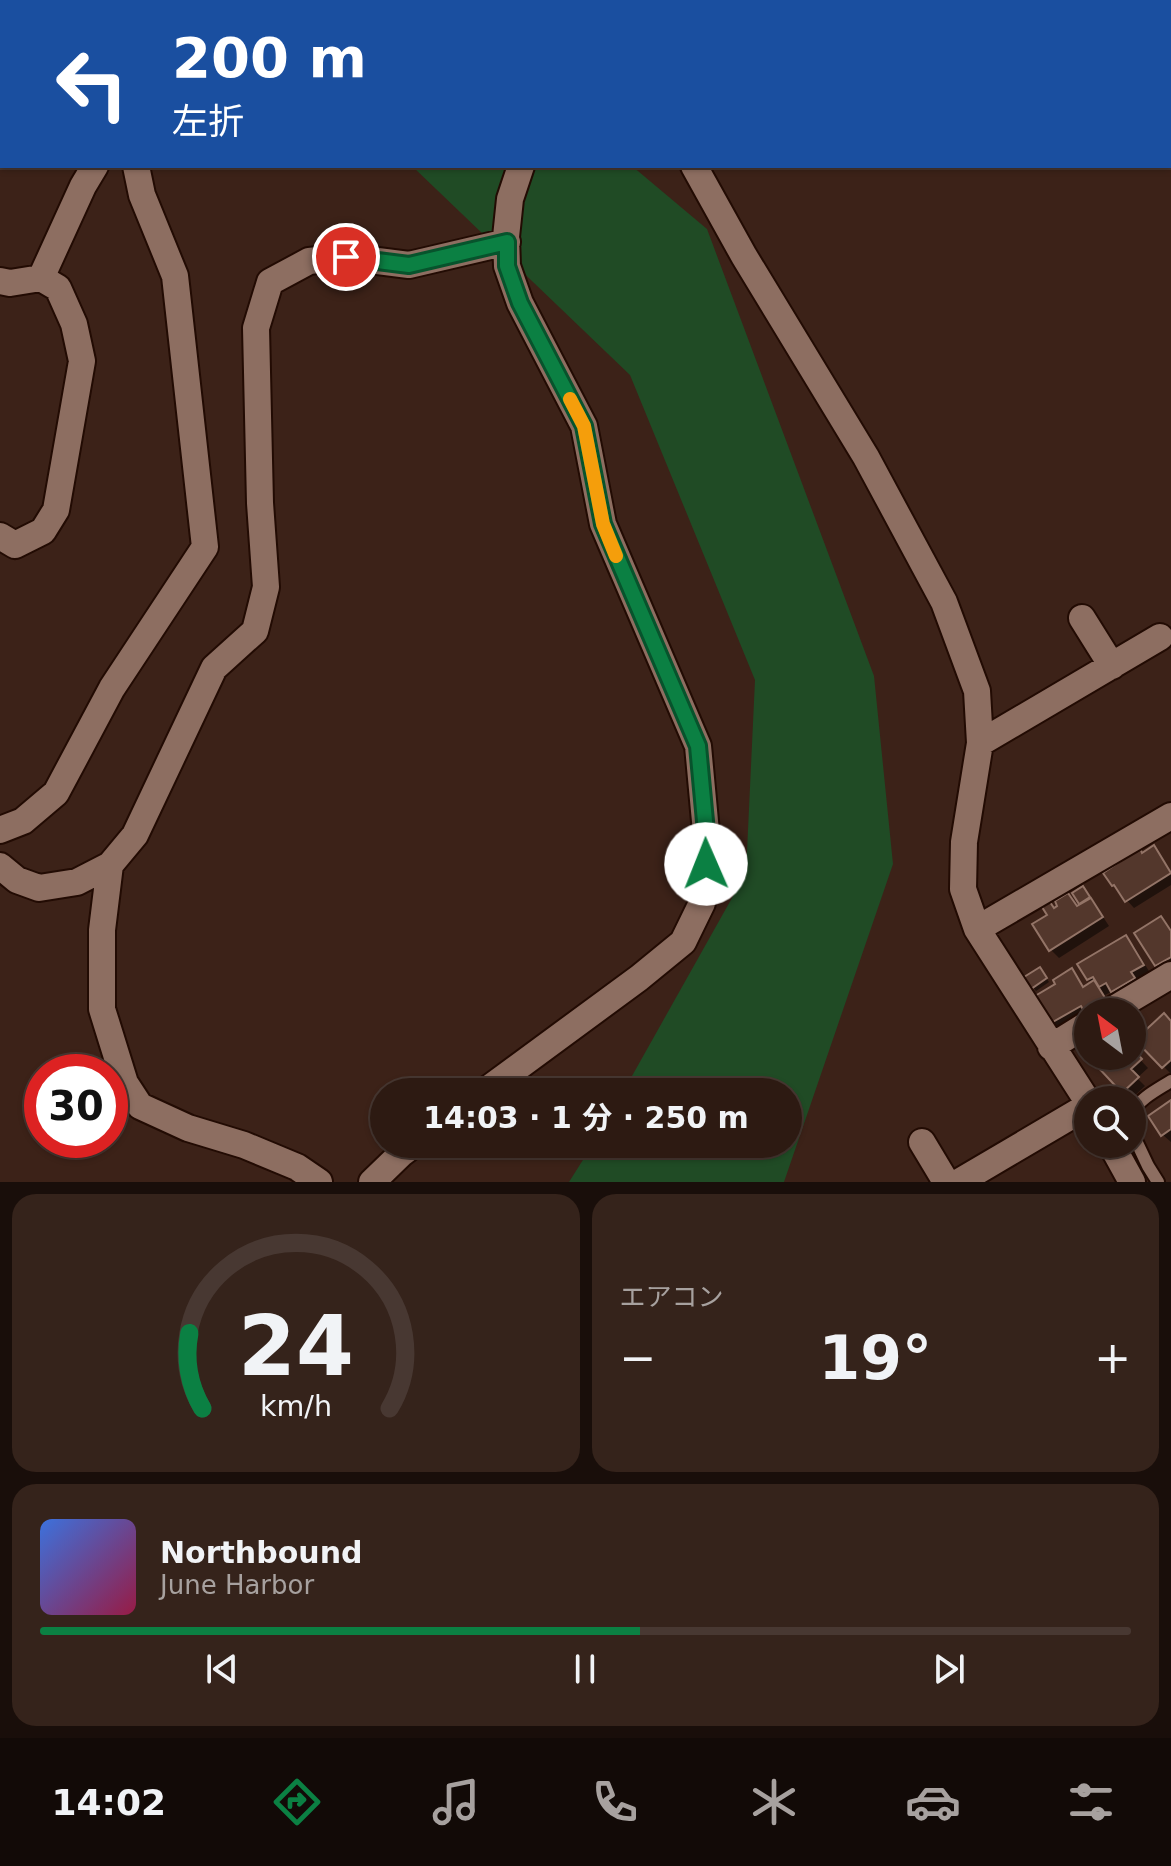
<!DOCTYPE html>
<html lang="ja">
<head>
<meta charset="utf-8">
<style>
  :root { --surface:#2d1a12; --page:#35231b; --text:#f1f3f6; --muted:#a7a19f; --line:#483832; --accent:#0b8043 }
  body { margin:0; font-family:"DejaVu Sans","Noto Sans JP",sans-serif; background:var(--page); color:var(--text); height:100vh; display:flex; flex-direction:column; font-size:30px; white-space:nowrap }
  * { box-sizing:border-box; margin:0 }
  p { font-size:26px; color:var(--muted) }
  .icon { flex:none; width:44px; height:44px; fill:none; stroke:currentColor; stroke-width:2; stroke-linecap:round; stroke-linejoin:round }
  .map { position:relative; height:1182px; overflow:hidden }
  .panel { display:flex; flex-direction:column; gap:12px; padding:12px; background:#190e0a; flex:1 }
  .panel>* { flex:none }
  .top-card { position:absolute; left:0px; top:0px; width:1172px; height:168px; box-shadow:0 2px 6px #0004,0 0 0 2px var(--line); background:#1a4fa0; color:#fff; overflow:hidden }
  .needle { width:52px; rotate:328deg }
  .fabs { position:absolute; left:1074px; top:998px; display:grid; gap:16px }
  .fabs a { display:grid; place-items:center; width:72px; height:72px; border-radius:50%; background:var(--surface); box-shadow:0 2px 6px #0004,0 0 0 2px var(--line); font-size:40px }
  .speed { position:absolute; left:24px; top:1054px; display:flex; gap:16px; font-size:40px; font-weight:700; text-align:center }
  .speed>* { display:grid; place-content:center; width:104px; height:104px; border-radius:50%; background:var(--surface); box-shadow:0 2px 6px #0004,0 0 0 2px var(--line); line-height:1 }
  .speed .limit { border:12px solid #d22; background:#fff; color:#111 }
  .pin { position:absolute; display:grid; place-items:center; width:68px; height:68px; color:#fff; margin:-34px; border:4px solid #fff; border-radius:50%; box-shadow:0 2px 8px #0007 }
  .me { position:absolute; width:88px; margin:-44px; rotate:359deg; stroke-linejoin:round; filter:drop-shadow(0 0 6px #0008) }
  .turn { display:flex; align-items:center; gap:28px; height:168px; padding:0 40px; font-size:36px }
  .turn .icon { width:104px; height:104px; stroke-width:2.5 }
  .turn b { display:block; font-size:56px; line-height:68px }
  .big { font-size:60px; font-weight:700; line-height:1.1 }
  .panel .card { flex:1; display:flex; flex-direction:column; justify-content:center; gap:12px; min-width:0; padding:0 28px; border-radius:24px; background:var(--page) }
  .panel .dial { align-items:center; gap:0 }
  .dial svg { height:208px; overflow:visible; fill:none; stroke:var(--line); stroke-width:7; stroke-linecap:round; text-anchor:middle }
  .dial text { fill:var(--text); stroke:none }
  .song { display:flex; align-items:center; gap:24px }
  .cover { width:96px; height:96px; border-radius:12px; background:linear-gradient(135deg,hsl(220 70% 55%),hsl(340 70% 35%)) }
  .played { height:8px; border-radius:4px; background:linear-gradient(90deg,var(--accent) 55%,var(--line) 55%) }
  .keys { display:flex; justify-content:space-around; direction:ltr }
  .heat { display:flex; justify-content:space-between; align-items:center; font-size:44px; direction:ltr }
  .panel .tiles { flex:1; display:grid; gap:12px; grid-template-columns:1fr 1fr }
  .card:last-child { grid-column:span 2 }
  .trip { position:absolute; left:370px; top:1078px; width:432px; height:80px; border-radius:40px; background:var(--surface); box-shadow:0 2px 6px #0004,0 0 0 2px var(--line); font-weight:700; line-height:80px; text-align:center }
  .tabs { display:flex; height:128px; justify-content:space-around; align-items:center; background:#120a07; color:var(--muted) }
  .tabs .icon { width:56px; height:56px }
  .tabs .current { color:var(--accent) }
  .tabs b { font-size:36px; color:var(--text) }
  .map>svg:first-child { display:block }
  .green { fill:#204b25 }
  .shadow { fill:#0007 }
  .building { fill:#53372c; stroke:#937467; stroke-width:2 }
  .lines { fill:none; stroke-linecap:round; stroke-linejoin:round }
  .lane-casing { stroke:#220b03; stroke-width:16 }
  .street-casing { stroke:#220b03; stroke-width:30 }
  .lane { stroke:#8d6e61; stroke-width:12 }
  .street { stroke:#8d6e61; stroke-width:26 }
  .route-casing { stroke:#07532c; stroke-width:20 }
  .route { stroke:#0b8043; stroke-width:14 }
  .slow { stroke:#f59e0b; stroke-width:14 }
</style>
</head>
<body>
<div class="map">
<svg width="1171" height="1182" viewBox="0 0 1171 1182">
  <rect width="100%" height="100%" fill="#3c2218"/>
  <!-- green -->
  <path class="green" d="M 208,0 L 433,0 L 435,2 L 209,2 Z
    M 412,166 L 632,166 L 707,229 L 874,676 L 893,864 L 784,1182 L 569,1182 L 593,1144 L 788,1144 L 788,1092 L 623,1092 L 746,873 L 755,680 L 630,375 Z"/>
  <!-- shadow -->
  <path class="shadow" d="M 1154,848 L 1161,856 L 1171,871 L 1171,885 L 1134,908 L 1113,885 Z
    M 1086,891 L 1109,926 L 1059,958 L 1051,950 L 1055,909 L 1068,895 L 1079,907 L 1083,905 L 1081,903 Z
    M 1161,919 L 1171,930 L 1171,969 L 1165,973 L 1157,965 L 1137,934 Z
    M 1126,938 L 1134,946 L 1150,973 L 1120,999 L 1113,991 L 1105,995 L 1113,1009 L 1108,1012 L 1088,1012 L 1060,1030 L 1053,1022 L 1058,985 L 1072,971 L 1085,988 L 1093,984 L 1088,979 Z
    M 1043,973 L 1049,982 L 1036,991 L 1033,987 Z
    M 1171,1023 L 1171,1074 L 1138,1040 Z
    M 1132,1051 L 1148,1068 L 1137,1078 L 1145,1086 L 1131,1099 L 1099,1065 L 1109,1056 L 1132,1056 Z
    M 1171,1102 L 1171,1142 L 1163,1135 Z"/>
  <!-- building -->
  <path class="building" d="M 1154,845 L 1171,873 L 1125,902 L 1114,885 L 1112,886 L 1103,873 L 1140,848 L 1142,853 Z
    M 1083,886 L 1090,897 L 1079,904 L 1072,893 Z
    M 1068,893 L 1077,906 L 1091,898 L 1103,917 L 1049,951 L 1032,924 L 1047,915 L 1042,907 L 1050,902 L 1054,908 L 1057,906 L 1055,901 Z
    M 1161,916 L 1171,931 L 1171,957 L 1155,966 L 1134,933 Z
    M 1126,935 L 1144,965 L 1131,972 L 1135,978 L 1111,992 L 1106,983 L 1099,987 L 1093,977 L 1087,980 L 1077,964 Z
    M 1040,967 L 1047,978 L 1031,989 L 1024,977 Z
    M 1072,968 L 1083,987 L 1094,980 L 1107,1001 L 1085,1013 L 1081,1006 L 1051,1023 L 1035,996 L 1055,984 L 1053,980 Z
    M 1164,1013 L 1171,1021 L 1171,1060 L 1162,1068 L 1135,1040 Z
    M 1132,1048 L 1142,1059 L 1131,1069 L 1139,1077 L 1122,1093 L 1096,1065 L 1106,1056 L 1132,1056 Z
    M 1171,1100 L 1171,1129 L 1161,1136 L 1148,1116 Z"/>
  <g class="lines">
    <defs>
      <path id="lane" d="M 1132,1113 C 1140,1098 1157,1090 1171,1081
        M 1132,1132 L 1148,1166 L 1158,1182"/>
      <path id="street" d="M 177,2 L 178,0
        M 604,2 L 604,0
        M 694,166 L 744,256 L 866,457 L 944,602 L 977,691 L 980,743 L 964,842 L 963,889 L 977,929 L 1088,1102
        M 41,278 L 83,186 L 95,166
        M 0,281 L 10,283 L 41,278 L 58,288 L 74,324 L 82,361 L 56,510 L 43,531 L 15,545 L 0,536
        M 1082,618 L 1112,666
        M 980,743 L 1160,637
        M 0,830 L 23,821 L 56,793 L 112,688 L 205,547 L 175,276 L 142,195 L 136,166
        M 110,865 L 102,930 L 102,1009 L 125,1083 L 140,1106 L 188,1128 L 244,1145 L 297,1167 L 319,1182
        M 0,866 L 17,880 L 39,888 L 77,882 L 110,865 L 135,835 L 214,668 L 255,631 L 266,587 L 260,503 L 256,328 L 270,282 L 309,261 L 346,257 L 409,265 L 507,242
        M 977,929 L 1171,816
        M 1109,1012 L 1171,975
        M 1051,1047 L 1088,1024
        M 484,1092 L 639,978 L 683,942 L 702,903 L 706,864 L 706,832 L 698,746 L 603,524 L 584,426 L 520,303 L 507,266 L 506,237 L 510,199 L 521,166
        M 922,1142 L 946,1182
        M 1111,1144 L 1132,1182
        M 372,1182 L 402,1153 L 414,1144
        M 959,1182 L 1088,1106"/>
    </defs>
    <!-- lane casing -->
    <use href="#lane" class="lane-casing"/>
    <!-- street casing -->
    <use href="#street" class="street-casing"/>
    <!-- lane -->
    <use href="#lane" class="lane"/>
    <!-- street -->
    <use href="#street" class="street"/>
  </g>
  <g class="lines">
    <defs>
      <path id="route" d="M 346,257 L 409,265 L 507,242 L 507,266 L 520,303 L 584,426 L 603,524 L 698,746 L 706,832 L 706,864"/>
    </defs>
    <!-- route casing -->
    <use href="#route" class="route-casing"/>
    <!-- route -->
    <use href="#route" class="route"/>
    <!-- slow -->
    <path class="slow" d="M 570,399 L 584,426 L 603,524 L 616,556"/>
  </g>
</svg>
<div class="fabs">
<a><svg class="needle" viewBox="-14 -14 28 28"><path d="M0-13l5 13h-10z" fill="#e53935"/><path d="M0 13l5-13h-10z" fill="#a7a19f"/></svg></a>
<a><svg class="icon" aria-label="search" viewBox="0 0 24 24"><circle cx="10" cy="10" r="6"/><path d="M15 15l6 6"/></svg></a>
</div>
<div class="speed"><div class="limit">30</div></div>
<div class="pin" style="left:346px;top:257px;background:#d93025"><svg class="icon" aria-label="arrive" viewBox="0 0 24 24"><path d="M6 21V4h12l-3 4 3 4H6"/></svg></div>
<svg class="me" style="left:706px;top:864px" viewBox="-20 -20 40 40"><circle r="19" fill="#fff"/><path d="M0-13L10 11 0 6-10 11z" fill="#0b8043"/></svg>
<div class="trip">14:03 · 1 分 · 250 m</div>
<div class="top-card">
<div class="turn"><svg class="icon" aria-label="left" viewBox="0 0 24 24"><path d="M17 20v-9H6M10 6l-5 5 5 5"/></svg><div><b>200 m</b>左折</div></div>
</div>
</div>
<section class="panel">
<div class="tiles">
<div class="card dial"><svg viewBox="0 0 100 80">
<path d="M14 69A42 42 0 1 1 86 69"/>
<path d="M14 69A42 42 0 0 1 9 40" stroke="#0b8043"/>
<text x="50" y="56" font-size="32" font-weight="700">24</text>
<text x="50" y="72" font-size="11">km/h</text>
</svg></div>
<div class="card"><p>エアコン</p>
<div class="heat"><a>−</a><b class="big">19°</b><a>+</a></div>
</div>
<div class="card">
<div class="song"><i class="cover"></i><div><b>Northbound</b><p>June Harbor</p></div></div>
<div class="played"></div>
<div class="keys"><svg class="icon" aria-label="previous" viewBox="0 0 24 24"><path d="M18 5L8 12l10 7zM5 5v14"/></svg><svg class="icon" aria-label="pause" viewBox="0 0 24 24"><path d="M8 5v14M16 5v14"/></svg><svg class="icon" aria-label="next" viewBox="0 0 24 24"><path d="M6 5l10 7-10 7zM19 5v14"/></svg></div>
</div>
</div>
</section>
<nav class="tabs">
<b>14:02</b>
<svg class="icon current" aria-label="directions" viewBox="0 0 24 24"><path d="M12 3l9 9-9 9-9-9zM9 14v-3h6M13 9l2 2-2 2"/></svg>
<svg class="icon" aria-label="music" viewBox="0 0 24 24"><path d="M9 18V5l10-2v13"/><circle cx="6" cy="18" r="3"/><circle cx="16" cy="16" r="3"/></svg>
<svg class="icon" aria-label="phone" viewBox="0 0 24 24"><path d="M5 4h4l2 5-3 2q2 4 5 5l2-3 5 2v4C11 20 4 13 5 4z"/></svg>
<svg class="icon" aria-label="climate" viewBox="0 0 24 24"><path d="M12 3v18M4 7l16 10M4 17L20 7"/></svg>
<svg class="icon" aria-label="car" viewBox="0 0 24 24"><path d="M5 17H2v-5l4-1 3-4h7l3 4 3 1v5h-3M9 17h6M6 11h13"/><circle cx="7" cy="17" r="2"/><circle cx="17" cy="17" r="2"/></svg>
<svg class="icon" aria-label="filters" viewBox="0 0 24 24"><path d="M4 7h16M4 17h16"/><circle cx="9" cy="7" r="2"/><circle cx="15" cy="17" r="2"/></svg>
</nav>
</body>
</html>
